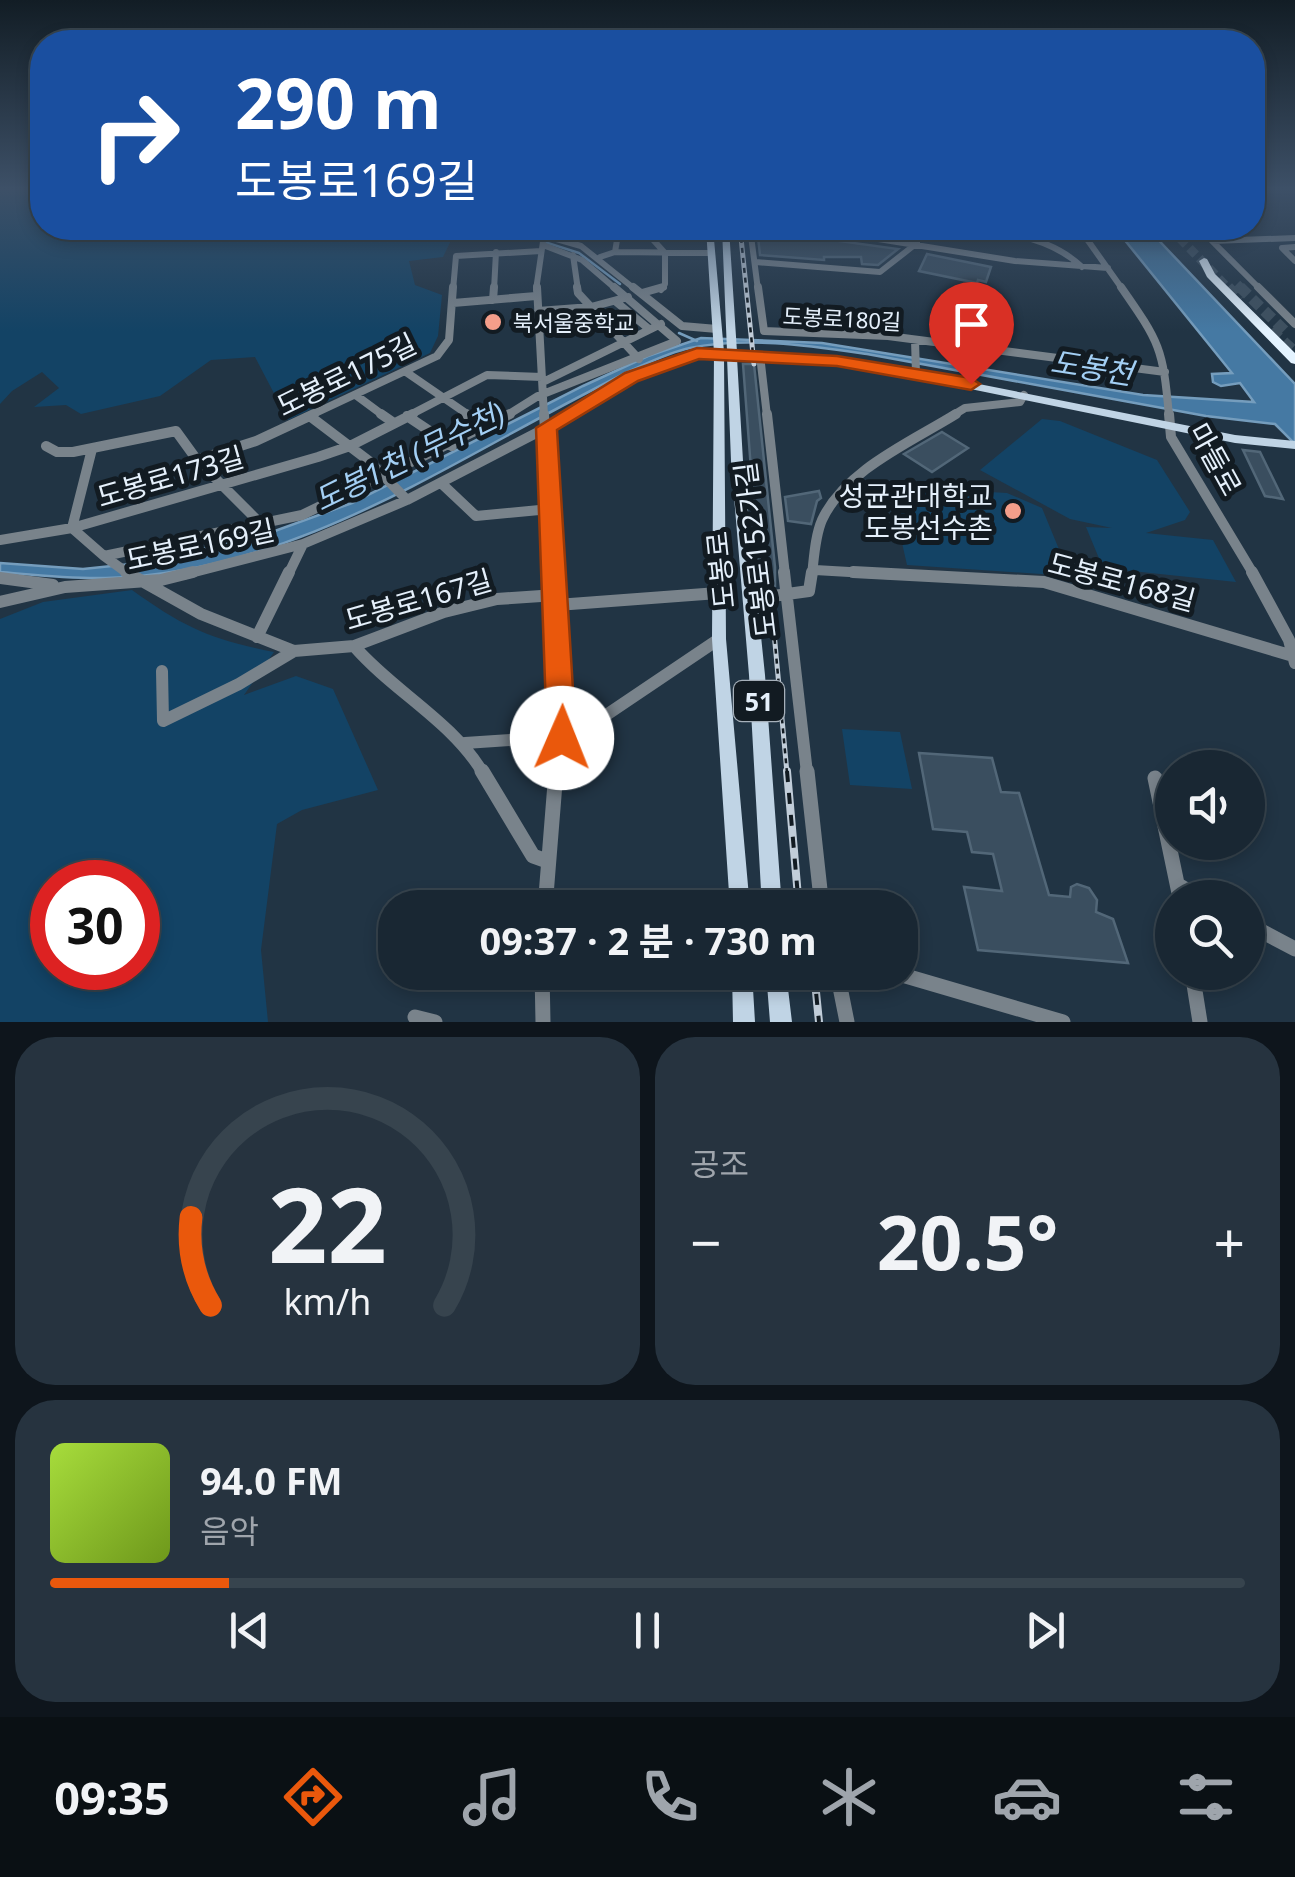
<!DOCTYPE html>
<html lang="ko">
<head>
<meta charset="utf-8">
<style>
  :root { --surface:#192733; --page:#26333f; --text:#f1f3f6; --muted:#9fa5ac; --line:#37444e; --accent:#ea580c }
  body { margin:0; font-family:"Noto Sans","Noto Sans KR",sans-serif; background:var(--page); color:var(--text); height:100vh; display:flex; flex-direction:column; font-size:38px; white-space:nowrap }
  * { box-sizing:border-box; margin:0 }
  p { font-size:32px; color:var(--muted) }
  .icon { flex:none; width:55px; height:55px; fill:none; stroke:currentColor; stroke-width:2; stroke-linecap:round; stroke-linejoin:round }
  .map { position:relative; height:1022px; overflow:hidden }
  .sheet { display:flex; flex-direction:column; gap:15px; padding:15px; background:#0e151c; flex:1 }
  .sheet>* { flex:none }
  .banner { position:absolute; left:30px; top:30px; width:1235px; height:210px; border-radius:40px; box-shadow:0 5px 15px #0003,0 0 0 2px var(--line); background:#1a4fa0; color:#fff; overflow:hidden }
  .buttons { position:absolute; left:1155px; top:750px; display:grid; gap:20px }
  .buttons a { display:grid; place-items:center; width:110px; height:110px; border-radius:50%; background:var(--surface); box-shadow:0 5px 15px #0003,0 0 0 2px var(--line); font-size:50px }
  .speed { position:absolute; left:30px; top:860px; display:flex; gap:20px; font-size:50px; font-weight:700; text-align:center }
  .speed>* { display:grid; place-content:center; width:130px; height:130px; border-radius:50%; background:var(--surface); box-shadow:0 5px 15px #0003,0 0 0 2px var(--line); line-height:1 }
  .speed .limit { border:15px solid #d22; background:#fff; color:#111 }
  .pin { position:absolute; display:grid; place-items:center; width:85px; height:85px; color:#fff; margin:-102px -42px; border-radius:50% 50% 50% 0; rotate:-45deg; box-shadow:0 0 10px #0007 }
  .pin .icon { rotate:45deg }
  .me { position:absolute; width:110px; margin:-55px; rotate:1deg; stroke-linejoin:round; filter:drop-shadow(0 0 8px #0008) }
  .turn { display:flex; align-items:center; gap:35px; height:210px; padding:0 40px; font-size:45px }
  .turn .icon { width:130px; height:130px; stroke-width:2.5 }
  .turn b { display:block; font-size:70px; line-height:85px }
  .big { font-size:75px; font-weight:700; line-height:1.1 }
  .sheet .card { flex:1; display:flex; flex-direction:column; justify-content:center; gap:15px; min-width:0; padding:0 35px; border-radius:40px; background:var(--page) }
  .sheet .dial { align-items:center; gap:0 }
  .dial svg { height:260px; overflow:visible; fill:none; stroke:var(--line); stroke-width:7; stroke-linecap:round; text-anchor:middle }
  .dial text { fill:var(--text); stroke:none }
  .song { display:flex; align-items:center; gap:30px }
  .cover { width:120px; height:120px; border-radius:15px; background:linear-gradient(135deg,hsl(80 70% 55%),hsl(80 70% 35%)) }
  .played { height:10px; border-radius:5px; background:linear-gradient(90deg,var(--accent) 15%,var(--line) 15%) }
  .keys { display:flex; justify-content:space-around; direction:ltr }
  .heat { display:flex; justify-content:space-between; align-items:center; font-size:55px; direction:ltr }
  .sheet .tiles { flex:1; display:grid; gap:15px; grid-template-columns:1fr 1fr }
  .card:last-child { grid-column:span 2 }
  .trip { position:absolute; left:378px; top:890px; width:540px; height:100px; border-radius:40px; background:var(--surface); box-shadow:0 5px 15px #0003,0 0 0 2px var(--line); font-weight:700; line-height:100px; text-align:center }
  .menu { display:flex; height:160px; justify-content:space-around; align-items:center; background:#0a1014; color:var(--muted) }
  .menu .icon { width:70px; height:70px }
  .menu .on { color:var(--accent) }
  .menu b { font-size:45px; color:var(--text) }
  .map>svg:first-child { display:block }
  .green { fill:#134365; fill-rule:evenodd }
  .water { fill:#4579a3; stroke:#759dbd; stroke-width:2.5 }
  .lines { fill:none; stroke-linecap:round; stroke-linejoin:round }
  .stream { stroke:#759dbd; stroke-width:2.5 }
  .building { fill:#3a4e5f; stroke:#526778; stroke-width:2.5 }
  .highway-tunnel-far1 { stroke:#3e505f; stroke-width:9; stroke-dasharray:9 5; stroke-linecap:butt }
  .highway-tunnel { stroke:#3e505f; stroke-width:11; stroke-dasharray:11 6; stroke-linecap:butt }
  .minor-far4 { stroke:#79838b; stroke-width:6 }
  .minor-far3 { stroke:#79838b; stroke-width:8 }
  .minor-far2 { stroke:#79838b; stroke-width:10 }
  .minor-far1 { stroke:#79838b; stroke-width:12 }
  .minor { stroke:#79838b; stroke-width:15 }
  .major { fill:#c0d4e5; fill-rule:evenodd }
  .highway { fill:#e4f3ff; fill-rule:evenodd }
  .rail-far1-casing { stroke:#c1cdd9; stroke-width:5 }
  .rail-casing { stroke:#c1cdd9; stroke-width:8 }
  .rail-far1 { stroke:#121b22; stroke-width:2.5; stroke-dasharray:5; stroke-linecap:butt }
  .rail { stroke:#121b22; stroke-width:4; stroke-dasharray:11; stroke-linecap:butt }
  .route { fill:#ea580c; stroke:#983908; stroke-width:2.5 }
  .poi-dot { fill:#f49e8a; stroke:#121b22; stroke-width:4 }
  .labels { text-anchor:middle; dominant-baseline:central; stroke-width:10; stroke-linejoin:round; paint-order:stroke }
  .far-street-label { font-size:22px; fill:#e5f0fb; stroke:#121b22 }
  .far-poi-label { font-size:22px; fill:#e5f0fb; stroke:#121b22; text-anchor:start }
  .shield { fill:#121b22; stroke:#a6b0ba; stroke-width:2.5 }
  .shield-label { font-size:25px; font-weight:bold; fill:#e5f0fb }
  .street-label { font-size:28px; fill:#e5f0fb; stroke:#121b22 }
  .poi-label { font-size:28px; fill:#e5f0fb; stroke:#121b22; text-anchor:end }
  .water-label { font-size:30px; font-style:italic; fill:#a3cff4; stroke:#121b22 }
</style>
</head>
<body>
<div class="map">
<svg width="1295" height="1022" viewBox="0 0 1295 1022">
  <rect width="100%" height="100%" fill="#213444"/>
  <!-- green -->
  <path class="green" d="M 0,188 L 42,188 L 42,228 L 457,228 L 443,257 L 409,261 L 415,285 L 442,295 L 438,336 L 430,353 L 288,420 L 255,357 L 211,360 L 160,396 L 81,414 L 66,405 L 34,407 L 59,388 L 42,372 L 12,391 L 0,404 Z
    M 1042,419 L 1060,421 L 1157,460 L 1190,512 L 1185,520 L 1146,533 L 1213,540 L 1236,582 L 1103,568 L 1086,527 L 1112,528 L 1070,519 L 980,470 Z
    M 900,487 L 1007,493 L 1042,508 L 1070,576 L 907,565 L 891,494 Z
    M 132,590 C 185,628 210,639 274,652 L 244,695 L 296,676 L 333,689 L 378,790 L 302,810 L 277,824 L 261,950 L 268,1022 L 0,1022 L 0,619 L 43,602 ZM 52,882 L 138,882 L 138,968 L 52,968 Z
    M 842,729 L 900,732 L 912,789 L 850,785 Z"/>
  <!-- water -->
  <path class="water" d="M 1115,228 L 1147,228 L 1295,384 L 1295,444 L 1275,424 L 1206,416 L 867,354 C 811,346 746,336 690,348 C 670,352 650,362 632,370 C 462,452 303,573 106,578 C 71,579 35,575 0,572 L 0,563 L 83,569 L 131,564 L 261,536 L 352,503 L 583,386 L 648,356 L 701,338 L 822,343 L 1143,395 L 1254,402 L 1240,383 L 1221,386 L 1213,382 L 1212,374 L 1232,373 Z"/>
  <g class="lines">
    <!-- stream -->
    <path class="stream" d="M 501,228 L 579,253 L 620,284
      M 679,333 L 697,341"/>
  </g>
  <!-- building -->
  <path class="building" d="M 757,228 L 788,228 L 788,234 L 898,249 L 878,265 L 862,264 L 861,257 L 824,257 L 824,260 L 760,255 Z
    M 927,254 L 991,267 L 986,282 L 978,280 L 977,283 L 919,271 Z
    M 743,364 L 754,364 L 775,567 L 775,586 L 760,588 Z
    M 942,432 L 968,448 L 932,472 L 904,454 Z
    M 1243,450 L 1260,452 L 1283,499 L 1265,496 Z
    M 819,491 L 821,498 L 817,501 L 811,524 L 788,521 L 785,497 Z
    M 919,753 L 992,758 L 1001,792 L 1019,793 L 1049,895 L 1070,897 L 1071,887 L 1077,884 L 1089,888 L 1097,900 L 1096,912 L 1113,919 L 1128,963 L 978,950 L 964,887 L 1002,891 L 993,854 L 972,852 L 967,832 L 933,829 Z"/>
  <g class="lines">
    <!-- highway-tunnel-far1 -->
    <path class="highway-tunnel-far1" d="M 1170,228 L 1230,290
      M 1237,284 L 1243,290"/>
    <!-- highway-tunnel -->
    <path class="highway-tunnel" d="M 1228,287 L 1240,300
      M 1240,287 L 1285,331
      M 1271,330 L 1295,352"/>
    <!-- minor-far4 -->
    <path class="minor-far4" d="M 518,228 L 581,246 L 636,290
      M 648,228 L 647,233 L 665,253 L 665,284 L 661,290
      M 750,228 L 758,290
      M 810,228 L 1015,261 L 1108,268
      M 1079,228 L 1123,290
      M 934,231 C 985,230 1043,230 1082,267
      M 543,245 L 582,260 L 617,290
      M 1295,247 L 1282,248 L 1295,261
      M 615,252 L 619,228
      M 573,255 L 578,290
      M 600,257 L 615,252 L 711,253
      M 756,262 L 880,272 L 917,243
      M 453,290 L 456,256 L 541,251
      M 494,290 L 496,252
      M 536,290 L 545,228
      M 1261,290 L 1212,241 L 1295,238"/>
    <!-- minor-far3 -->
    <path class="minor-far3" d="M 537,287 L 544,416
      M 577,287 L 578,293 L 639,359
      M 633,287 L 682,326 L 717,329
      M 758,287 L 764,331 L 888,336 L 1165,372
      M 1121,287 C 1160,343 1163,348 1169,416
      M 1258,287 L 1295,324
      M 642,293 L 663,287
      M 493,300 L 494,287
      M 615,301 L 649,329
      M 453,303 L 536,296
      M 538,311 L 591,307 L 628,297
      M 915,340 L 916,374
      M 761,364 L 767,416
      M 406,372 L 470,416
      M 543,382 L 661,324
      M 357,396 L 384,416
      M 309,416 L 437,356 L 449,340 L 453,287
      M 408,416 L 487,375 L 542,377
      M 506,416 L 538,396 L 677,341 L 614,287
      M 569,416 C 618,387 661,355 719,353
      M 952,416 L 965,408 L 1020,402 L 1024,395"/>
    <!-- minor-far2 -->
    <path class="minor-far2" d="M 381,414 L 394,423
      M 466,414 L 487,428
      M 544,414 L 554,575
      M 767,414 L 785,575
      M 1169,414 L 1171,437 L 1254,575
      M 407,416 L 452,446
      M 311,417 L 369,461 L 407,500
      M 46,446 L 57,452 L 73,452 L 176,431 L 197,460 L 262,525
      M 92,449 L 72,528 L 104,556 L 302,515 L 510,414
      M 197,460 L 256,441 L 314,414
      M 441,483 L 476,516 L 550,509
      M 0,540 L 72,528 L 318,457 L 350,446 L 413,414
      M 104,556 L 130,575
      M 815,570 L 901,575
      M 183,575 L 303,544 L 407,500 L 573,414
      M 288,575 L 303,544
      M 812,575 C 814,558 815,536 822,520 C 845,470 911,442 956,414"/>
    <!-- minor-far1 -->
    <path class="minor-far1" d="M 126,572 L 201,614 L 294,651 L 354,646 L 444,612 L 497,599 L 556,595
      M 554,572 L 562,692 L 556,773
      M 784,572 L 807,773
      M 853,572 L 1044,582 L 1293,656
      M 1252,572 L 1289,640 L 1295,663
      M 0,578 L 53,585
      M 751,599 L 809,591 L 812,572
      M 0,602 L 65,587 L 161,580 L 193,572
      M 557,605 L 718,593
      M 257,637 L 289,572
      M 354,646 C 394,692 452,721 483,773
      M 162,671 L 163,721 L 239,684 L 294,651
      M 465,743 L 555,737 L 584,730 L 719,639"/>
    <!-- minor -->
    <path class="minor" d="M 482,771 L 533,856 L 547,861
      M 807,771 L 822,908
      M 1155,778 L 1180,898
      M 1178,885 L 1200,898
      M 545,908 L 556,771
      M 1248,924 L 1295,949
      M 542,972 L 543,1022
      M 837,972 L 847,1022
      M 892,972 L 1063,1022
      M 1192,972 L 1200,1022
      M 415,1017 L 435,1022"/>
    <!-- major -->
    <path class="major" d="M 706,228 L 713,228 L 724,352 L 727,351 L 722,228 L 729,228 L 737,352 L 873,363 L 1235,435 L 1295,441 L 1295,449 L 1235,443 L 873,369 L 737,358 L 743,461 L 765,675 L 782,908 L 762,908 L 749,675 L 731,461 L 727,357 L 724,356 L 726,639 L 750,908 L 730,908 L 712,639 L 714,353 Z
      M 732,972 L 752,972 L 755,1022 L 733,1022 Z
      M 766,972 L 786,972 L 792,1022 L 770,1022 Z"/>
    <!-- highway -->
    <path class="highway" d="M 1204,258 L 1207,259 L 1215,274 L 1295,353 L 1295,364 L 1291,363 L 1207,277 L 1199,261 Z"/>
    <defs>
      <path id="rail-far1" d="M 740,228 L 754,364
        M 770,589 L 787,773"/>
      <path id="rail" d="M 787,771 L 799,908
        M 814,972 L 819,1022"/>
    </defs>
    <!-- rail-far1 casing -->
    <use href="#rail-far1" class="rail-far1-casing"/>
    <!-- rail casing -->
    <use href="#rail" class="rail-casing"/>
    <!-- rail-far1 -->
    <use href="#rail-far1" class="rail-far1"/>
    <!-- rail -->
    <use href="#rail" class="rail"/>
  </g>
  <!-- sky -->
  <linearGradient id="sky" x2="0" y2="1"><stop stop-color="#121d25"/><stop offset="0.57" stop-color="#3d5067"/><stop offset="1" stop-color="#3d5067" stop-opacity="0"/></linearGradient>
  <rect width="1295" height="331" fill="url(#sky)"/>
  <!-- route -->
  <path class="route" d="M 697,348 L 837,356 L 971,378 L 980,384 L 971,390 L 837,366 L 699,359 L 638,381 L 557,430 L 576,738 L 572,748 L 562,752 L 551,748 L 547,738 L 536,428 L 625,373 Z"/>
  <!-- markers -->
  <g class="poi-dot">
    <circle cx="493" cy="322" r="10"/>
    <circle cx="1013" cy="511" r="10"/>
  </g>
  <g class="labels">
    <!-- far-street labels -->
    <g class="far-street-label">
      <text transform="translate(842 318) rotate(3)">도봉로180길</text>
    </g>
    <!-- far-poi labels -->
    <g class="far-poi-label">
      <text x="513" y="322">북서울중학교</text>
    </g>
    <!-- shield labels -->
    <rect class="shield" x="734" y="681" width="50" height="40" rx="8"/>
    <g class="shield-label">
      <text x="759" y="701">51</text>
    </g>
    <!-- street labels -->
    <g class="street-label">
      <text transform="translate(346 374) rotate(-26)">도봉로175길</text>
      <text transform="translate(1216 459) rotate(61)">마들로</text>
      <text transform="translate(170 476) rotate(-16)">도봉로173길</text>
      <text transform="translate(200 544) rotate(-12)">도봉로169길</text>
      <text transform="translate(755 550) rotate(-97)">도봉로152가길</text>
      <text transform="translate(720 570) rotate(-96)">도봉로</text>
      <text transform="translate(1122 581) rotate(15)">도봉로168길</text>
      <text transform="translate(418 599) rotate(-16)">도봉로167길</text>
    </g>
    <!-- poi labels -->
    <g class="poi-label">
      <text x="993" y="495">성균관대학교<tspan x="993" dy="32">도봉선수촌</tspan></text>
    </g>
    <!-- water labels -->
    <g class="water-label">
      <text transform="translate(1092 367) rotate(9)">도봉천</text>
      <text transform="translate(409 456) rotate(-26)">도봉1천 (무수천)</text>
    </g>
  </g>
</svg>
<div class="buttons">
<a><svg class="icon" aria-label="sound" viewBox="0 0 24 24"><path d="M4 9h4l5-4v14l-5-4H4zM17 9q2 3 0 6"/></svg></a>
<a><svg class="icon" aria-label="search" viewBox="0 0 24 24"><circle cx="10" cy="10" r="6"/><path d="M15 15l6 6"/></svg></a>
</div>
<div class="speed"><div class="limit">30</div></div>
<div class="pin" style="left:971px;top:384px;background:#d93025"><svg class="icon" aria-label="arrive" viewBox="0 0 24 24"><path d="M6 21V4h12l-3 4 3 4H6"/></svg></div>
<svg class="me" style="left:562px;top:738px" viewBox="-20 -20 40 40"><circle r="19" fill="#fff"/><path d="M0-13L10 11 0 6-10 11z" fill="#ea580c"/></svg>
<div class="trip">09:37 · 2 분 · 730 m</div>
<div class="banner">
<div class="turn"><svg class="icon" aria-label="right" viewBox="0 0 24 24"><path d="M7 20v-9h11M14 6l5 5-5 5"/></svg><div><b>290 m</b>도봉로169길</div></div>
</div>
</div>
<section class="sheet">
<div class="tiles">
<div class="card dial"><svg viewBox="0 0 100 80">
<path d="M14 69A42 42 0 1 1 86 69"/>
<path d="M14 69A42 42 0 0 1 8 42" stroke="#ea580c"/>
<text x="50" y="56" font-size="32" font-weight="700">22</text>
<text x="50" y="72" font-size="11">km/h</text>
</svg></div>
<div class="card"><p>공조</p>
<div class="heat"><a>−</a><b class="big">20.5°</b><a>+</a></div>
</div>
<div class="card">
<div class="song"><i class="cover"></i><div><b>94.0 FM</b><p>음악</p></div></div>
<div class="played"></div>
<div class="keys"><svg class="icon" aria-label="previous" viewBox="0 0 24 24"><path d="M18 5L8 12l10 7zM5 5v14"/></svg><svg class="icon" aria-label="pause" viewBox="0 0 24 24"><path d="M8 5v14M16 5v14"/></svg><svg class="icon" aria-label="next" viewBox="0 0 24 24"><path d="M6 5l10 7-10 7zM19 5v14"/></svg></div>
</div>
</div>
</section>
<nav class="menu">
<b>09:35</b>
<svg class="icon on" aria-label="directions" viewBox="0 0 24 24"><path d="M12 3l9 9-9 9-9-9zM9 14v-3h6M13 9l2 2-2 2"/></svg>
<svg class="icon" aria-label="music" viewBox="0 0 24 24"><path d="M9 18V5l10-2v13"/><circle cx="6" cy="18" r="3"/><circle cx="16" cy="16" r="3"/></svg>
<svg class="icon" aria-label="phone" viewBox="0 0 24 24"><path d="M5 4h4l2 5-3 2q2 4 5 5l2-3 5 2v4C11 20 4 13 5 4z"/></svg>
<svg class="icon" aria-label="climate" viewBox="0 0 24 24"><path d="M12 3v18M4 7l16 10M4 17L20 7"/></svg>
<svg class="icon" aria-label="car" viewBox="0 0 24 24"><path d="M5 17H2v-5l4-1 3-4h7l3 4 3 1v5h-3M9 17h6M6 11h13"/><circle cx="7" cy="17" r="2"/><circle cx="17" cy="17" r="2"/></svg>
<svg class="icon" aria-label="filters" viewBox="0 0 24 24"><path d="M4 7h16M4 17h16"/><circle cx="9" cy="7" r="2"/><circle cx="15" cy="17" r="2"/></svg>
</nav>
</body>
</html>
